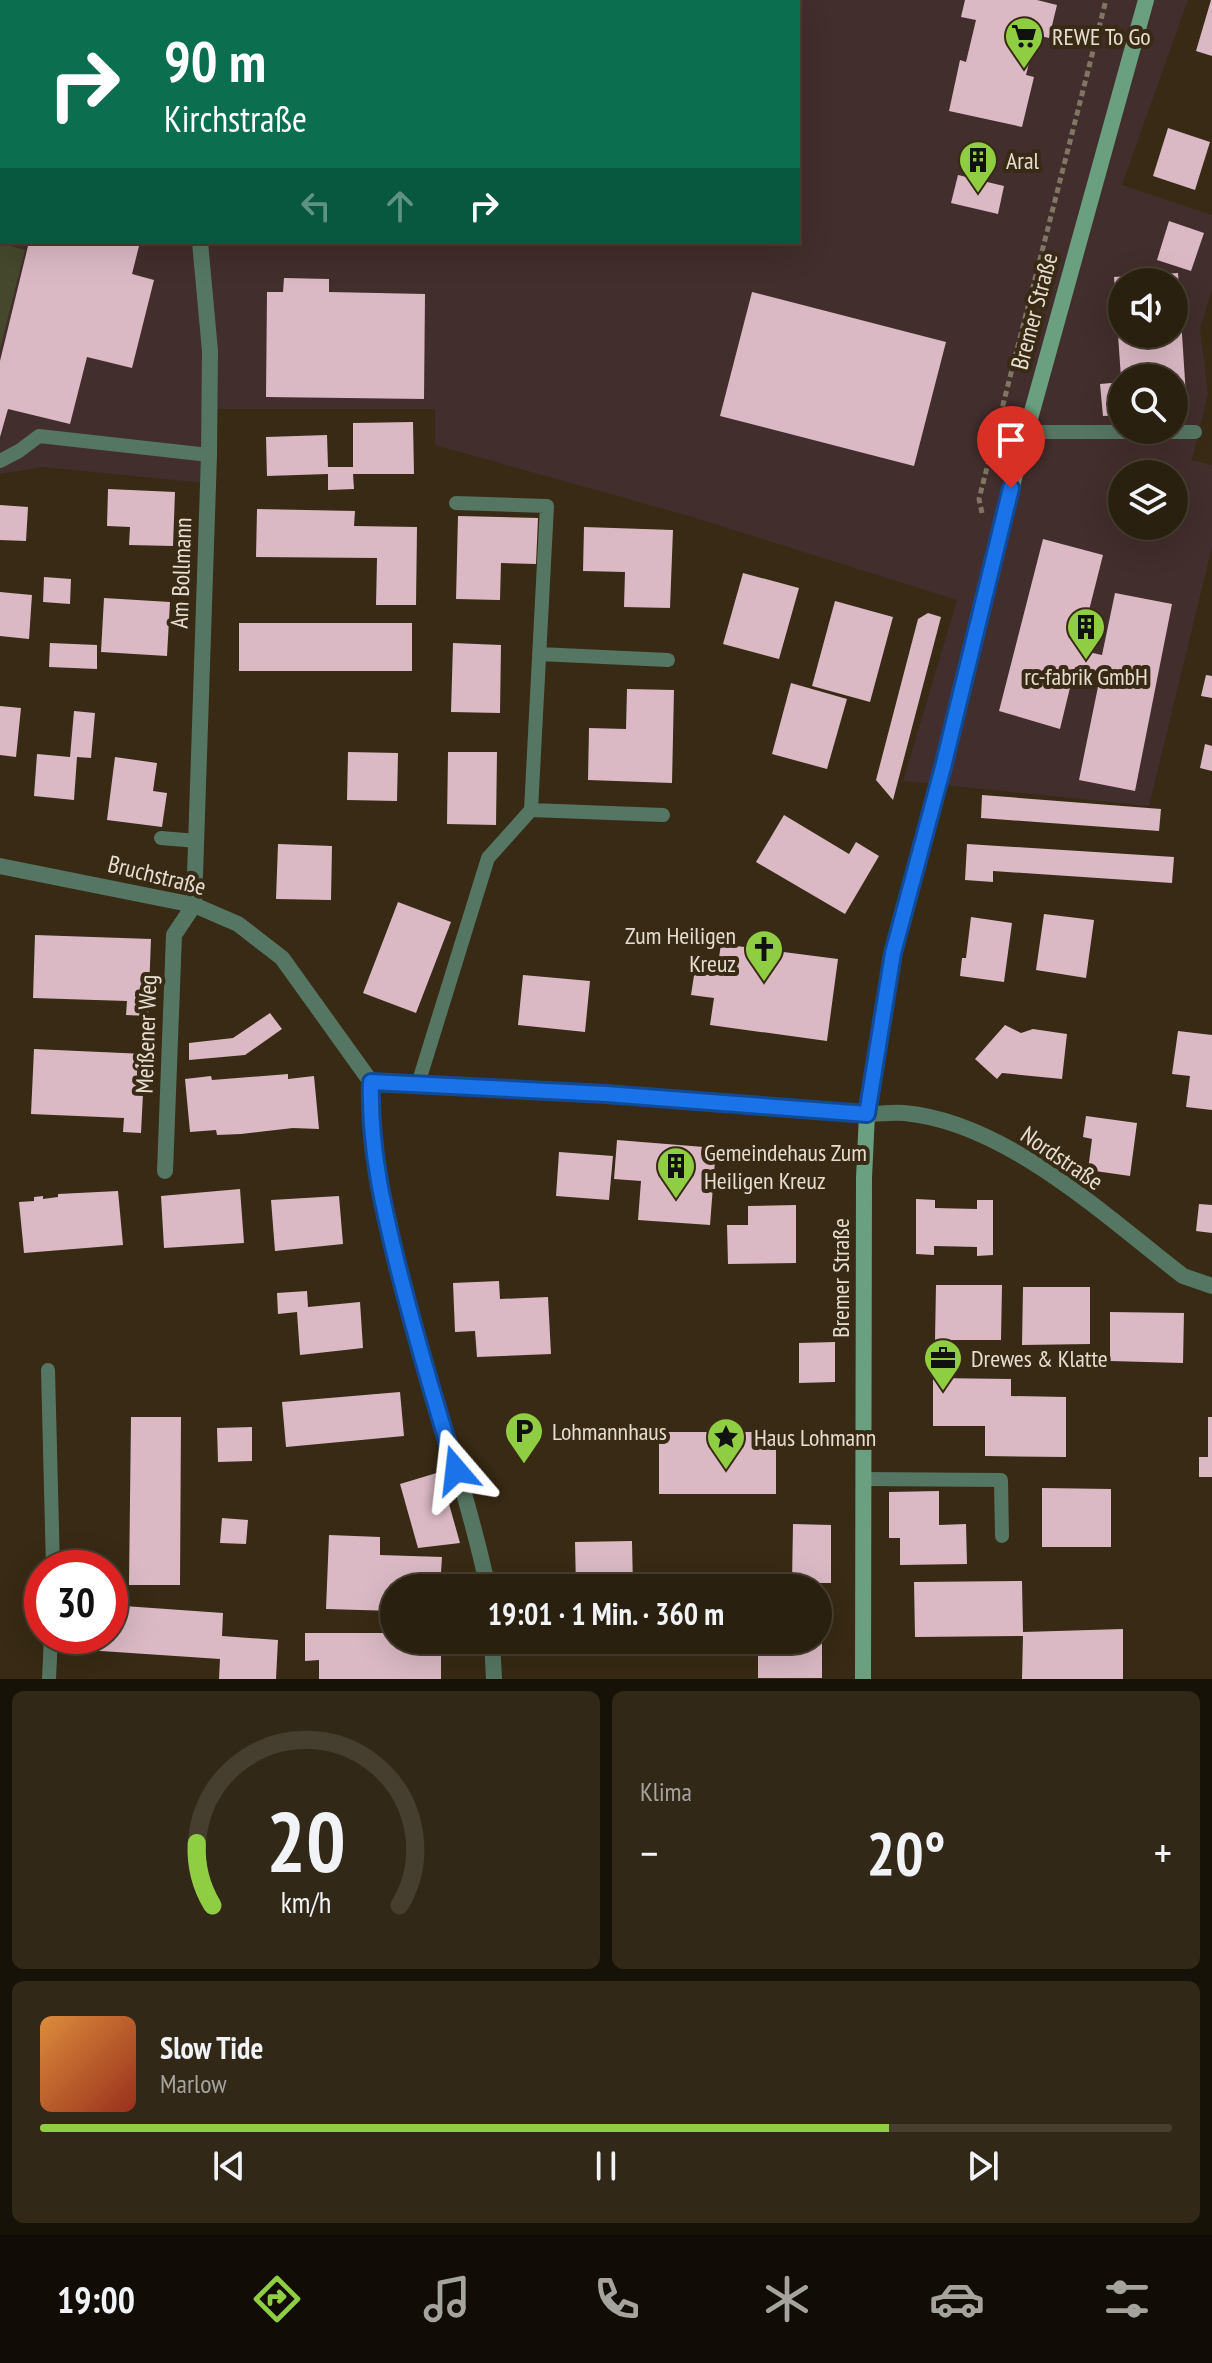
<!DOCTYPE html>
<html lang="de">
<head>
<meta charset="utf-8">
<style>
  :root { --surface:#2a200f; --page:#322818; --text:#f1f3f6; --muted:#a5a39e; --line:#463e2f; --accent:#8fcd42 }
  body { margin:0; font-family:"PT Sans Narrow",sans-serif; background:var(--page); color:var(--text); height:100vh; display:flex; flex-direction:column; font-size:30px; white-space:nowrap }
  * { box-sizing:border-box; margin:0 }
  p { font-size:26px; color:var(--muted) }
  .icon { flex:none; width:44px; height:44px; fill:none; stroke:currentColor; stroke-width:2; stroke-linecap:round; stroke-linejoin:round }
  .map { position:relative; height:1679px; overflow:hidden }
  .panel { display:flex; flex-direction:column; gap:12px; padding:12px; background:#171208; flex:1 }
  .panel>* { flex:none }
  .banner { position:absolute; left:0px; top:0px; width:800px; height:244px; box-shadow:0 8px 32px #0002,0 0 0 2px var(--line); background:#0b6e4f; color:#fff; overflow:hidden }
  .controls { position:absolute; left:1108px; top:268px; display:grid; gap:16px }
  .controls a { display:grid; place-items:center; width:80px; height:80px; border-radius:50%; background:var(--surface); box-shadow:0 8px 32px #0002,0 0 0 2px var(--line); font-size:40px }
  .speed { position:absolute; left:24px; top:1550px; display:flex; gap:16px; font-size:40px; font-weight:700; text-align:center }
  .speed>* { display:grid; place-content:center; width:104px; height:104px; border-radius:50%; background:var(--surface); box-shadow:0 8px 32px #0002,0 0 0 2px var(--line); line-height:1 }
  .speed .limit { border:12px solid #d22; background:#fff; color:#111 }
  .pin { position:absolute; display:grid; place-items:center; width:68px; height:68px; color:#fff; margin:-82px -34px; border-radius:50% 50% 50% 0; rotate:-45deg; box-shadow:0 0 8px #0007 }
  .pin .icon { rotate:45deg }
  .me { position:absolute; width:88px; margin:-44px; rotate:343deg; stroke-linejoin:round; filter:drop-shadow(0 0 6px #0008) }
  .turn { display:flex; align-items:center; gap:28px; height:168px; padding:0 32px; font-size:36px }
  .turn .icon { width:104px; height:104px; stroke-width:2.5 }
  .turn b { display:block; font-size:56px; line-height:68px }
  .lanes { display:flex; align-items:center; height:76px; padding:0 32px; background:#0003; justify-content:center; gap:40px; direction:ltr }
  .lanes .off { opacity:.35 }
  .big { font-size:60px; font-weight:700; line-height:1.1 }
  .panel .widget { flex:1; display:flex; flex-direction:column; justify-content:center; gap:12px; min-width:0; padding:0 28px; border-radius:12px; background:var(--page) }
  .panel .dial { align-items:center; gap:0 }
  .dial svg { height:208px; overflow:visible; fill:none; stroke:var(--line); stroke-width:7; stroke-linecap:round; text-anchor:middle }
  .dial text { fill:var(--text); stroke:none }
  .song { display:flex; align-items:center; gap:24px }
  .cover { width:96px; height:96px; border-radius:12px; background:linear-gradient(135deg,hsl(30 70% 55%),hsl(10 70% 35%)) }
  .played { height:8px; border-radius:4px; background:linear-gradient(90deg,var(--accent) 75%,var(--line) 75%) }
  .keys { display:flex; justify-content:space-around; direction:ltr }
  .heat { display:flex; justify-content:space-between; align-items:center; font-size:44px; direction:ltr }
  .panel .tiles { flex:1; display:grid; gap:12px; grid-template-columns:1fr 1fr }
  .widget:last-child { grid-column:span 2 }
  .trip { position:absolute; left:380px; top:1574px; width:452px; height:80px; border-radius:40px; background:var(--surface); box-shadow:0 8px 32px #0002,0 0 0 2px var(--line); font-weight:700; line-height:80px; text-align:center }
  .tabs { display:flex; height:128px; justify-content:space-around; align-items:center; background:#110d06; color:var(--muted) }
  .tabs .icon { width:56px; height:56px }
  .tabs .selected { color:var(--accent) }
  .tabs b { font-size:36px; color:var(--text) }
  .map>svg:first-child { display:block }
  .industrial { fill:#422e2c; fill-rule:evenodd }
  .green { fill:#46482d }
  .building { fill:#dab9c4; fill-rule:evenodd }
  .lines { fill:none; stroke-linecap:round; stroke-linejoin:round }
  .path { stroke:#817563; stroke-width:5; stroke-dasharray:6 4; stroke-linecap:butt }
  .lane { stroke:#557662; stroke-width:14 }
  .street { stroke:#557662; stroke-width:16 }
  .secondary { stroke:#6aa080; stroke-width:16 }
  .route-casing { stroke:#114b97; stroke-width:20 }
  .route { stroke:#1a73e8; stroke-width:14 }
  .labels { text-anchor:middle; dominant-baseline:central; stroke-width:8; stroke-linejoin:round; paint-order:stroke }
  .poi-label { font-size:24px; fill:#e7ded1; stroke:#382a14; text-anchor:start }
  .street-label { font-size:24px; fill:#e7ded1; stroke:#382a14 }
</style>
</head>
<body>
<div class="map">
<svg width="1212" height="1679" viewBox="0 0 1212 1679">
  <rect width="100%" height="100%" fill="#382a14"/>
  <!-- industrial -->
  <path class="industrial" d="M 0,0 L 1188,0 L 1122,185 L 1212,215 L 1212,289 L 1200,329 L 1208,393 L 1192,460 L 1212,465 L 1212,547 L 1149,806 L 903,781 L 957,600 L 689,516 L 435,445 L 435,409 L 217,409 L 214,484 L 43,467 L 0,474 ZM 2,2 L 798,2 L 798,242 L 2,242 ZM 1122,282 L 1174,282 L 1174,334 L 1122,334 ZM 1122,378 L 1174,378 L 1174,430 L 1122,430 ZM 1122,474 L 1174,474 L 1174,526 L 1122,526 Z"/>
  <!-- green -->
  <path class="green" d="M 0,243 L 25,250 L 0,349 Z"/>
  <!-- building -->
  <path class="building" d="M 965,0 L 1037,0 L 1057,5 L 1049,38 L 1036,35 L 1026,75 L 1034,77 L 1022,127 L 949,111 L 960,60 L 966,62 L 976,20 L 961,17 Z
    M 1211,0 L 1212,0 L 1212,56 L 1196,51 Z
    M 1168,128 L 1210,142 L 1195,190 L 1153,176 Z
    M 958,175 L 1004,186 L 998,214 L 951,203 Z
    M 1169,221 L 1204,233 L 1191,271 L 1157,260 Z
    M 29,242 L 140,242 L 132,274 L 154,280 L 132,368 L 87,357 L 70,424 L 8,409 L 0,437 L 0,361 Z
    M 1178,273 L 1187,411 L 1174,412 L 1174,378 L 1121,378 L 1114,277 ZM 1122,282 L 1174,282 L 1174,334 L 1122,334 Z
    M 284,278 L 329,279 L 329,292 L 425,294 L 424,399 L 266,397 L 267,292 L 283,292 Z
    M 752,292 L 946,342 L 914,466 L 720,416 Z
    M 1122,382 L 1122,415 L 1103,416 L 1100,384 Z
    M 413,422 L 414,474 L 353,474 L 354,489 L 328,490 L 328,474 L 267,476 L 266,437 L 327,435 L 328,467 L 353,467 L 353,423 Z
    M 108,489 L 175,492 L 173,546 L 129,545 L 130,527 L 107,526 Z
    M 0,505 L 28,507 L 26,541 L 0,540 Z
    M 257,509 L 355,511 L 354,526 L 417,527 L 416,605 L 376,605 L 377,558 L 256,557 Z
    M 458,516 L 538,518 L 536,564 L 501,563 L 500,600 L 456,599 Z
    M 584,527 L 673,530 L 670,608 L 624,607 L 625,572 L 583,571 Z
    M 1043,539 L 1103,555 L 1079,650 L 1102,655 L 1115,593 L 1172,604 L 1135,791 L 1079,780 L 1101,672 L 1075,667 L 1060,729 L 999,711 Z
    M 743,573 L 799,588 L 779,659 L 723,644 Z
    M 44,577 L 71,579 L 70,604 L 43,602 Z
    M 0,592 L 32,595 L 29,639 L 0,636 Z
    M 104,598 L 170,602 L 167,656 L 101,652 Z
    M 835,601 L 893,617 L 870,702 L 812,686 Z
    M 928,613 L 941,617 L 893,800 L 876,780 L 918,619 Z
    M 239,623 L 412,623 L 412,671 L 239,671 Z
    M 50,643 L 97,645 L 97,669 L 49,667 Z
    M 453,643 L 501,645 L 500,713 L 451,712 Z
    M 1206,675 L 1212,676 L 1212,698 L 1201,696 Z
    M 791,683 L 847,699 L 827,769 L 772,754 Z
    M 627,689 L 674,690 L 672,783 L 588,780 L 589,728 L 626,729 Z
    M 0,706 L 21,708 L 16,757 L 0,755 Z
    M 74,711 L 95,713 L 91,758 L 77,757 L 74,800 L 34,796 L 37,754 L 70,757 Z
    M 1205,744 L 1212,746 L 1212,771 L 1200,768 Z
    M 348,752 L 398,753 L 397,801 L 347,800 Z
    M 448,752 L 497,752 L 496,825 L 447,824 Z
    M 115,757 L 157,763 L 153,791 L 167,793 L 162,827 L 107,820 Z
    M 982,795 L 1161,809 L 1159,831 L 981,818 Z
    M 784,815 L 849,854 L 856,842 L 879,856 L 845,914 L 756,862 Z
    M 278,844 L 332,846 L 331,900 L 276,899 Z
    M 967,844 L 1174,857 L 1172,883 L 993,871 L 993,882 L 965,880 Z
    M 398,902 L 451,922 L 416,1013 L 363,993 Z
    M 1044,914 L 1094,920 L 1086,978 L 1036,970 Z
    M 971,917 L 1012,923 L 1004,982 L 960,976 L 962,958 L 966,958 Z
    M 35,935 L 151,939 L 148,1016 L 126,1015 L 127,1001 L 33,998 Z
    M 721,944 L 838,959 L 827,1041 L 710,1025 L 714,998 L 691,995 L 695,969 L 717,971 Z
    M 523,975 L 590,981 L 585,1032 L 518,1025 Z
    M 270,1013 L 282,1029 L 245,1055 L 189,1060 L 189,1043 L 233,1038 Z
    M 1005,1025 L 1021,1033 L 1033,1029 L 1067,1034 L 1062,1079 L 1002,1073 L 997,1079 L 975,1059 Z
    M 1178,1031 L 1212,1035 L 1212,1110 L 1186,1107 L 1190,1076 L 1172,1074 Z
    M 34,1049 L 145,1054 L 141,1133 L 123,1132 L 124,1118 L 31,1114 Z
    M 288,1074 L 288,1079 L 314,1076 L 319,1129 L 293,1128 L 241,1134 L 217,1135 L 216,1130 L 190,1132 L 185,1079 L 211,1076 L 212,1080 Z
    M 1086,1116 L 1137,1123 L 1130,1176 L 1088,1170 L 1092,1139 L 1083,1137 Z
    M 617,1140 L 716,1148 L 710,1225 L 638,1220 L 641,1181 L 614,1179 Z
    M 559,1152 L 613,1156 L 609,1200 L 556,1196 Z
    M 240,1189 L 244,1243 L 164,1248 L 161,1196 Z
    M 118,1191 L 123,1245 L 24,1253 L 19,1202 L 34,1201 L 34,1197 L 43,1196 L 43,1199 L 58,1197 L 58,1194 Z
    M 339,1196 L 343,1244 L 275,1251 L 271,1200 Z
    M 916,1199 L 935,1200 L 935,1208 L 977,1209 L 977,1200 L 993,1200 L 993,1255 L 977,1256 L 977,1247 L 934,1246 L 934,1255 L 916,1254 Z
    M 1199,1204 L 1212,1205 L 1212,1233 L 1196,1231 Z
    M 796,1205 L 796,1263 L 728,1264 L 727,1225 L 748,1225 L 748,1206 Z
    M 499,1281 L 500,1299 L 548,1297 L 551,1354 L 477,1357 L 475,1331 L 455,1332 L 453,1283 Z
    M 936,1285 L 1002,1285 L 1001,1340 L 935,1340 Z
    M 1023,1287 L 1090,1287 L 1090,1344 L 1022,1345 Z
    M 307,1291 L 308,1307 L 360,1302 L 363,1348 L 300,1355 L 297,1312 L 278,1314 L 277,1293 Z
    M 1110,1312 L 1184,1313 L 1183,1363 L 1110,1361 Z
    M 835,1342 L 835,1382 L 799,1383 L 799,1343 Z
    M 933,1378 L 1011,1379 L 1011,1396 L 1066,1397 L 1066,1457 L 985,1456 L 985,1426 L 933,1426 Z
    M 400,1392 L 404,1436 L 286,1447 L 282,1402 Z
    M 131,1417 L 181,1417 L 180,1585 L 129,1585 Z
    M 1208,1417 L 1212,1417 L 1212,1477 L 1199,1477 L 1199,1457 L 1208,1457 Z
    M 252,1427 L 252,1461 L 218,1462 L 217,1428 Z
    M 659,1432 L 776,1432 L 776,1494 L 659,1494 Z
    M 440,1472 L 460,1543 L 418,1548 L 400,1484 Z
    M 1042,1488 L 1111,1489 L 1111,1547 L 1042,1547 Z
    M 939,1491 L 939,1525 L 966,1524 L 967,1564 L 900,1565 L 900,1538 L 889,1538 L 889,1492 Z
    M 222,1518 L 248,1520 L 246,1544 L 220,1543 Z
    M 793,1524 L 831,1525 L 831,1583 L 792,1583 Z
    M 329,1535 L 380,1537 L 380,1555 L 442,1557 L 440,1588 L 394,1588 L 394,1611 L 326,1609 Z
    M 632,1541 L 633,1588 L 576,1588 L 575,1542 Z
    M 1022,1581 L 1023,1632 L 1123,1629 L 1123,1679 L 1022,1679 L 1023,1636 L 915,1637 L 914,1582 Z
    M 818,1603 L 822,1603 L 822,1678 L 758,1678 L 758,1640 L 818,1640 Z
    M 110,1605 L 223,1613 L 222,1636 L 278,1640 L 276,1679 L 219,1679 L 220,1659 L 56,1648 L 57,1636 L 110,1636 Z
    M 305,1633 L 394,1633 L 394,1640 L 441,1640 L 441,1679 L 319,1679 L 319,1660 L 305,1661 Z"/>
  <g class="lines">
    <!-- path -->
    <path class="path" d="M 982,513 L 979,499 L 1106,0"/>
    <!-- lane -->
    <path class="lane" d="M 1027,432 L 1195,432
      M 0,461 L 19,451 L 39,436 L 209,455
      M 539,654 L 668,660
      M 531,810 L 663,815
      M 161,838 L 197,841
      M 418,1084 L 488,858 L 531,810 L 547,506 L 456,503
      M 48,1370 L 53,1568
      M 863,1479 L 1001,1480 L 1002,1536
      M 49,1679 L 51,1636"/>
    <!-- street -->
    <path class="street" d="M 193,2 L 194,0
      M 0,866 L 194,905 L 238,924 L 282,958 L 371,1082
      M 194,905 L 209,455 L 210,351 L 200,242
      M 371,1082 L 606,1094 L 867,1114 C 879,1114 892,1112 904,1113 C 1006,1122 1105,1216 1183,1276 L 1212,1286
      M 371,1082 C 369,1148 384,1211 400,1275 C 427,1380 465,1482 488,1588
      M 165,1171 L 174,935 L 194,905
      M 492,1640 L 494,1679"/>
    <!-- secondary -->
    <path class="secondary" d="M 863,1679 L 864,1178 L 867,1114 L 893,953 L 943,767 L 1018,462 L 1146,0"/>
  </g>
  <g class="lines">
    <defs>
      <path id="route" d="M 456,1470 C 436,1406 417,1341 400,1275 C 384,1212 369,1148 371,1082 L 606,1094 L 867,1114 L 893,953 L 943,767 L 1011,488"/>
    </defs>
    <!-- route casing -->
    <use href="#route" class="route-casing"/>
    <!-- route -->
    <use href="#route" class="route"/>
  </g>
  <!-- icons -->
  <defs>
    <symbol id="supermarket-pin" viewBox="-11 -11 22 30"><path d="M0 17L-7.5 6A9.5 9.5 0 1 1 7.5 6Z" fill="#8fcd42" stroke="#382a14"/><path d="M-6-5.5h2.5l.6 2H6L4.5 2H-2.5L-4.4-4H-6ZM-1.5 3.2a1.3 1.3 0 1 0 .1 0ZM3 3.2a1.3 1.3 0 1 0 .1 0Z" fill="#111"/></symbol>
    <symbol id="building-pin" viewBox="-11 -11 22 30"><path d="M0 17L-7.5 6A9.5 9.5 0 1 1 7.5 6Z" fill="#8fcd42" stroke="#382a14"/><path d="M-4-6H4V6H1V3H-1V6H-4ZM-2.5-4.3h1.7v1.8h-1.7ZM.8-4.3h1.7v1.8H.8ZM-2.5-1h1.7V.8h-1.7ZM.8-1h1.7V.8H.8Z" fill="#111"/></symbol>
    <symbol id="church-pin" viewBox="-11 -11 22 30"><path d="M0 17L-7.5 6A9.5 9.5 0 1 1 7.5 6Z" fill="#8fcd42" stroke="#382a14"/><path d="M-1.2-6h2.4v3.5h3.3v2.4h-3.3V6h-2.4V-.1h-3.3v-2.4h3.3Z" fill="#111"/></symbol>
    <symbol id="office-pin" viewBox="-11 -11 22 30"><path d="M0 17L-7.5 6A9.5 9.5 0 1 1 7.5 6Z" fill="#8fcd42" stroke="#382a14"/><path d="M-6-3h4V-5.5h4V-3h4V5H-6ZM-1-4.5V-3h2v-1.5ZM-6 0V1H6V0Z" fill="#111"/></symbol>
    <symbol id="parking-pin" viewBox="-11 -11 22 30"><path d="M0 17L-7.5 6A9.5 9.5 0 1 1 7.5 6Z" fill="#8fcd42" stroke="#382a14"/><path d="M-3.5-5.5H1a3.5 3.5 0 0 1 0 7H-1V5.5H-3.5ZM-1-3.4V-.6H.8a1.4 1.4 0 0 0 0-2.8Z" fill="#111"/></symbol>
    <symbol id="sight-pin" viewBox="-11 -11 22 30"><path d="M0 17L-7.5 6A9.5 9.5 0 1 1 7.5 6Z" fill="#8fcd42" stroke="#382a14"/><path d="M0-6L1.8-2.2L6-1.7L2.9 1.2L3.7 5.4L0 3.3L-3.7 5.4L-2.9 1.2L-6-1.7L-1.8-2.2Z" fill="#111"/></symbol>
  </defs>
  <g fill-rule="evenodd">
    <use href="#supermarket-pin" x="1002" y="14" width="44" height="60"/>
    <use href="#building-pin" x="956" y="138" width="44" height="60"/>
    <use href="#building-pin" x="1064" y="605" width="44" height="60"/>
    <use href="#church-pin" x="742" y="927" width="44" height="60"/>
    <use href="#building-pin" x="654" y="1144" width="44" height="60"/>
    <use href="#office-pin" x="921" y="1336" width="44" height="60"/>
    <use href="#parking-pin" x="502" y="1409" width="44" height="60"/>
    <use href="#sight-pin" x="704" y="1415" width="44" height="60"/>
  </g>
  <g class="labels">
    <!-- poi labels -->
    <g class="poi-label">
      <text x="1052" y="36">REWE To Go</text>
      <text x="1006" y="160">Aral</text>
      <text x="1086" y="676" text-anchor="middle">rc-fabrik GmbH</text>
      <text x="736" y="935" text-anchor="end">Zum Heiligen<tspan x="736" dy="28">Kreuz</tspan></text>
      <text x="704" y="1152">Gemeindehaus Zum<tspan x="704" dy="28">Heiligen Kreuz</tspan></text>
      <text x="971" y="1358">Drewes &amp; Klatte</text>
      <text x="552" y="1431">Lohmannhaus</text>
      <text x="754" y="1437">Haus Lohmann</text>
    </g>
    <!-- street labels -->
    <g class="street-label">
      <text transform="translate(1034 311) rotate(-75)">Bremer Straße</text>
      <text transform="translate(181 573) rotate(-88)">Am Bollmann</text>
      <text transform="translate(157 875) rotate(14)">Bruchstraße</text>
      <text transform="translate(146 1034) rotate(-88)">Meißener Weg</text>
      <text transform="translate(1062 1158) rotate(34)">Nordstraße</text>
      <text transform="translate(840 1278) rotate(-90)">Bremer Straße</text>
    </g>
  </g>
</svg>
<div class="controls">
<a><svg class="icon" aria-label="sound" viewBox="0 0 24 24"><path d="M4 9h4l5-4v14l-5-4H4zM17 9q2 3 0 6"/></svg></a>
<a><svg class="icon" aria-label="search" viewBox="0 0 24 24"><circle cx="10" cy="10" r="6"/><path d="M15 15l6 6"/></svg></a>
<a><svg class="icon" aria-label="layers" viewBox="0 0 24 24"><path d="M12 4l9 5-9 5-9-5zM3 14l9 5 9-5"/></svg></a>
</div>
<div class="speed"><div class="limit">30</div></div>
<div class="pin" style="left:1011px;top:488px;background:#d93025"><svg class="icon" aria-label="arrive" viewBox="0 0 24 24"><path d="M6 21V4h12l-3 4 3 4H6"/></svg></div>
<svg class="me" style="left:456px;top:1470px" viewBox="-20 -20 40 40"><path d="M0-17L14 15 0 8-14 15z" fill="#1a73e8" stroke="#fff" stroke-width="4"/></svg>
<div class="trip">19:01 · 1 Min. · 360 m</div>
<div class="banner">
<div class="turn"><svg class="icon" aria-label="right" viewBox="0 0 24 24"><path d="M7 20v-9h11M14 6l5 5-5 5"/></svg><div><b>90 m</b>Kirchstraße</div></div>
<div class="lanes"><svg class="icon off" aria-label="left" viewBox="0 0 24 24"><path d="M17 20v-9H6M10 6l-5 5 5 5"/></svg><svg class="icon off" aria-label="ahead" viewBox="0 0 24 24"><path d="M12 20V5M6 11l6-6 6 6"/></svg><svg class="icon" aria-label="right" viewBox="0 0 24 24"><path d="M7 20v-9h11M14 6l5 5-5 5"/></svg></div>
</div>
</div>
<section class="panel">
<div class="tiles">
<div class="widget dial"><svg viewBox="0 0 100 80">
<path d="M14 69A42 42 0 1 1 86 69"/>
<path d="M14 69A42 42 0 0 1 8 45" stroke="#8fcd42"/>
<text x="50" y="56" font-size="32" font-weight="700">20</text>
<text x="50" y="72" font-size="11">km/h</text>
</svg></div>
<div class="widget"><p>Klima</p>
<div class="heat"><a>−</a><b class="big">20°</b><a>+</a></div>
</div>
<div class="widget">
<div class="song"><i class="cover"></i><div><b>Slow Tide</b><p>Marlow</p></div></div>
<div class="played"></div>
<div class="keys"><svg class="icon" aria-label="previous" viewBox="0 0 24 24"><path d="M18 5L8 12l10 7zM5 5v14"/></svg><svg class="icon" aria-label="pause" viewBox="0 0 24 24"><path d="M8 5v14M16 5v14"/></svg><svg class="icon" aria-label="next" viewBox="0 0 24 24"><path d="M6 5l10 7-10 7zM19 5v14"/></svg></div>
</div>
</div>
</section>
<nav class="tabs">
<b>19:00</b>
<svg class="icon selected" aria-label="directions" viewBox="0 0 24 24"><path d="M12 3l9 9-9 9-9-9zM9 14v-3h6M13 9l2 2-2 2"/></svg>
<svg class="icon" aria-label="music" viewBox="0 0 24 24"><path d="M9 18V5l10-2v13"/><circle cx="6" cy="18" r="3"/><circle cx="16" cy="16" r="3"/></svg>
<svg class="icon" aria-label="phone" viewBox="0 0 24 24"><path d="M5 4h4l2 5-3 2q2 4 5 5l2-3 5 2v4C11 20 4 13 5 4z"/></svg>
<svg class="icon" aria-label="climate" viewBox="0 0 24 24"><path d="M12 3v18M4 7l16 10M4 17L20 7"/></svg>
<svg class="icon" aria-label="car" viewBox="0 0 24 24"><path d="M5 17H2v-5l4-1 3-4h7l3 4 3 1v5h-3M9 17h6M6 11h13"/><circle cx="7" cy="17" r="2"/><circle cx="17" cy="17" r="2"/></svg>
<svg class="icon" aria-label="filters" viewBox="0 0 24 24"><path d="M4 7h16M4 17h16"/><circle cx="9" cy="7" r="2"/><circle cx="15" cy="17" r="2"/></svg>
</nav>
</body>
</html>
